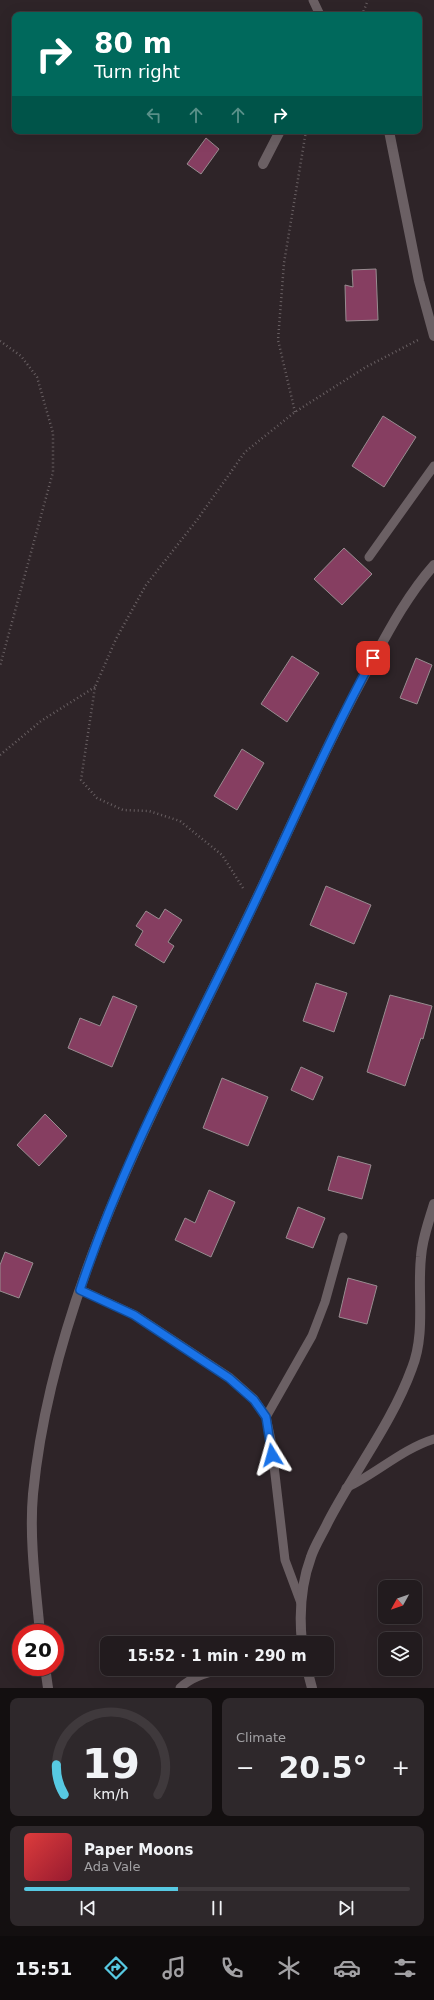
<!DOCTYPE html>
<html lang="en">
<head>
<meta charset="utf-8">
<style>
  :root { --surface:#221b1e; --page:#2e282b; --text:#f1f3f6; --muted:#a2a1a4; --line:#3f393c; --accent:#57c9e2 }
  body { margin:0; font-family:"DejaVu Sans",sans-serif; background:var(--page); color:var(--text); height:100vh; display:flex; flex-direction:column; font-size:15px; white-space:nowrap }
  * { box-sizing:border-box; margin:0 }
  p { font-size:13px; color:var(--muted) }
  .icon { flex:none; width:22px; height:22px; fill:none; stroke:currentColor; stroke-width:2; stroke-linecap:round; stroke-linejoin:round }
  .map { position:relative; height:1688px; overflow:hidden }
  .panel { display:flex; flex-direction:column; gap:10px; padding:10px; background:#130f10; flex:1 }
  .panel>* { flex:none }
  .guide { position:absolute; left:12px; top:12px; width:410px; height:122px; border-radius:8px; box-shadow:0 4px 16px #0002,0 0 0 1px var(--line); background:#00695c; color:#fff; overflow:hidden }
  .needle { width:26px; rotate:230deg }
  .tools { position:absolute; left:378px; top:1580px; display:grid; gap:8px }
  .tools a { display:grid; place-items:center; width:44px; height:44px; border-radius:8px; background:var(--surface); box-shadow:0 4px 16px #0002,0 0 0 1px var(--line); font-size:20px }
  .speed { position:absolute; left:12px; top:1624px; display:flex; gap:8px; font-size:20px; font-weight:700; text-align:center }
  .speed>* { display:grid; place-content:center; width:52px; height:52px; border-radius:50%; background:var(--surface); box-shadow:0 4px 16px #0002,0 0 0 1px var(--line); line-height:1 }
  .speed .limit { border:6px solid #d22; background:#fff; color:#111 }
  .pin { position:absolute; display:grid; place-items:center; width:34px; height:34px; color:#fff; margin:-17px; border-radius:8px; box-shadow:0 2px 6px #0006 }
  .me { position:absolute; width:44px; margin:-22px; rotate:352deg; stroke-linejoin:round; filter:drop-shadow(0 0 3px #0008) }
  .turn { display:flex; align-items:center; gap:14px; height:84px; padding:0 16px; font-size:18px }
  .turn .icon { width:52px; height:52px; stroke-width:2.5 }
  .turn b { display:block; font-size:28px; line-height:34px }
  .lanes { display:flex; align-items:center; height:38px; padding:0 16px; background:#0003; justify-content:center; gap:20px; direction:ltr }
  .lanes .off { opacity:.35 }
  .big { font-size:30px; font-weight:800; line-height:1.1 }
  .panel .card { flex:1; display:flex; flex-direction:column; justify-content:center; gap:6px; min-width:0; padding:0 14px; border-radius:8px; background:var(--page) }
  .panel .dial { align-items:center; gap:0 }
  .dial svg { height:104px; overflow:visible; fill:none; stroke:var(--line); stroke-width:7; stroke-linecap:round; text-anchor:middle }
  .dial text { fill:var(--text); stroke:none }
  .song { display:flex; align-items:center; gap:12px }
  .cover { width:48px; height:48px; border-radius:6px; background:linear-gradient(135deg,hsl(0 70% 55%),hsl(350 70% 35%)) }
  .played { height:4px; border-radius:2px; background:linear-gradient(90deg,var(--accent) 40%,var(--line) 40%) }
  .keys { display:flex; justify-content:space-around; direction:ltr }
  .heat { display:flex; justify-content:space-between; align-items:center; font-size:22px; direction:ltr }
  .panel .tiles { flex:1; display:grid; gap:10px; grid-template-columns:1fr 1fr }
  .card:last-child { grid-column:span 2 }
  .trip { position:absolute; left:100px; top:1636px; width:234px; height:40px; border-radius:8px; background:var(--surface); box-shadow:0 4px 16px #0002,0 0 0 1px var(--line); font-weight:800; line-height:40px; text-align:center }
  .tabs { display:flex; height:64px; justify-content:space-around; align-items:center; background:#0e0b0c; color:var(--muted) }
  .tabs .icon { width:28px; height:28px }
  .tabs .on { color:var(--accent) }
  .tabs b { font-size:18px; color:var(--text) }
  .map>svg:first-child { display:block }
  .building { fill:#863e61; stroke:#988c90 }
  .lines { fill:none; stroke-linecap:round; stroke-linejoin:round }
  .path { stroke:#696063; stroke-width:2.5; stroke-dasharray:1 3; stroke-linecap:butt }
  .lane { stroke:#6b6064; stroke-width:9 }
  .street { stroke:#6b6064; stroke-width:10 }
  .route-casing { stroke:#114b97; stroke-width:10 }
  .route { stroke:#1a73e8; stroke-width:7 }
</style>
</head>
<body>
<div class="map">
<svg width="434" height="1688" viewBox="0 0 434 1688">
  <rect width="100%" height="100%" fill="#2e2428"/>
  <!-- building -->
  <path class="building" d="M 206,138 L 219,149 L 201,174 L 187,164 Z
    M 376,269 L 378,320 L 346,321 L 345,285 L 353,287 L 352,270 Z
    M 383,416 L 416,437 L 384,487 L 352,466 Z
    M 344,548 L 372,574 L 342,605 L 314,579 Z
    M 292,656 L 319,673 L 287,722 L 261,704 Z
    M 416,658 L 432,665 L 417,704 L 400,698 Z
    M 242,749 L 264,763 L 237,810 L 214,796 Z
    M 326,886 L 371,905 L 354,944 L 310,925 Z
    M 165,909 L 182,920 L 168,942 L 174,946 L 164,963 L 135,945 L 143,931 L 136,926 L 146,911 L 159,919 Z
    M 316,983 L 347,993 L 334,1032 L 303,1021 Z
    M 390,995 L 432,1006 L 423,1039 L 421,1038 L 405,1086 L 367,1072 Z
    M 113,996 L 137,1006 L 112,1067 L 68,1048 L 80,1018 L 100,1026 Z
    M 301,1067 L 323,1077 L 313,1100 L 291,1090 Z
    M 222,1078 L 268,1097 L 248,1146 L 203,1128 Z
    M 45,1114 L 67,1136 L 39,1166 L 17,1145 Z
    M 338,1156 L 371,1165 L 362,1199 L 328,1190 Z
    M 209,1190 L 235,1202 L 211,1257 L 175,1240 L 185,1218 L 195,1223 Z
    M 298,1207 L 325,1218 L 313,1248 L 286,1238 Z
    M 5,1252 L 33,1263 L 19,1298 L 0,1291 L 0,1265 Z
    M 348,1278 L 377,1286 L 367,1324 L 339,1317 Z"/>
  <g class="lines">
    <!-- path -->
    <path class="path" d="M 362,15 L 368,0
      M 0,341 L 21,356 L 37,377 L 53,433 L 53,472 L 0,666
      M 295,412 L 278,340 L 284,263 L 306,131
      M 0,755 L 41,721 L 95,687
      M 243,888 L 222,855 L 180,821 L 149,811 L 123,810 L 97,798 L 81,780 L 95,687 L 116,639 L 146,585 L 197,520 L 245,452 L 295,412 L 366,367 L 418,340"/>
    <!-- lane -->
    <path class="lane" d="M 313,0 L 320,15
      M 369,557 L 434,466
      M 81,1290 L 135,1315 L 229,1377 L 254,1399 L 266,1417 L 271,1440 L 285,1560 L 301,1603
      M 266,1417 L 312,1336 L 325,1302 L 343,1237
      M 346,1488 C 376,1474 402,1449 434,1439
      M 180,1688 C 192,1676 212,1671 229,1669"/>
    <!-- street -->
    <path class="street" d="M 389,131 L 419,281 L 434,336
      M 263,164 L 280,131
      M 40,1633 C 36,1589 29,1538 33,1494 C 54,1275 178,1068 269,872 C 303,800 335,727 374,658 C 391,626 410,592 434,565
      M 302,1643 C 299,1614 301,1584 311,1557 C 315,1545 323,1533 328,1522 C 355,1470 392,1423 412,1368 C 426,1333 417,1293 421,1257 C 422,1239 429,1221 434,1204
      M 45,1667 L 48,1688
      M 307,1669 L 312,1688"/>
  </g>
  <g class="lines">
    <defs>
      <path id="route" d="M 272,1455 L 266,1417 L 254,1400 L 229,1378 L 134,1315 L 80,1290 C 121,1166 183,1050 240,933 C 285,841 324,748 373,658"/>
    </defs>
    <!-- route casing -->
    <use href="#route" class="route-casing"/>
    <!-- route -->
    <use href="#route" class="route"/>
  </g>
</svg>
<div class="tools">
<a><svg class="needle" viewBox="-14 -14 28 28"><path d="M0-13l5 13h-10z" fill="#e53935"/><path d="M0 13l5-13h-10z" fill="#a2a1a4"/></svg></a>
<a><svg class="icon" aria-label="layers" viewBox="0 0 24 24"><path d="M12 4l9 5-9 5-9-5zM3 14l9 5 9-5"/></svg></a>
</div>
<div class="speed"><div class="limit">20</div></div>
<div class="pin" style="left:373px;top:658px;background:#d93025"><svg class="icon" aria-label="arrive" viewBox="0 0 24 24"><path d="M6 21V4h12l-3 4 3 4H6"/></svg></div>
<svg class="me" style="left:272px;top:1455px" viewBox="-20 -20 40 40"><path d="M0-17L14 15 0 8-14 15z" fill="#1a73e8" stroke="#fff" stroke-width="4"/></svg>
<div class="trip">15:52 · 1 min · 290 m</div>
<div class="guide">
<div class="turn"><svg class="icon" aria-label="right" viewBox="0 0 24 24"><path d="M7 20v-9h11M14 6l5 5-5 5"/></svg><div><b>80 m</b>Turn right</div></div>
<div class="lanes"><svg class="icon off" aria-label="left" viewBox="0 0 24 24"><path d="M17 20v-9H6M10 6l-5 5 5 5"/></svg><svg class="icon off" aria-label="ahead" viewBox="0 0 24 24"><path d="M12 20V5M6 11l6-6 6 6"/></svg><svg class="icon off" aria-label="ahead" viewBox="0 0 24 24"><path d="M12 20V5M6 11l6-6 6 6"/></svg><svg class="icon" aria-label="right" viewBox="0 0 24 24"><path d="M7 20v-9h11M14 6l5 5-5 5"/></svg></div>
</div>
</div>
<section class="panel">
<div class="tiles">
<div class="card dial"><svg viewBox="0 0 100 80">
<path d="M14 69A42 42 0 1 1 86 69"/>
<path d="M14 69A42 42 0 0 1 8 46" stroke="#57c9e2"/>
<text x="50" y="56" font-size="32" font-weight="700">19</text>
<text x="50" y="72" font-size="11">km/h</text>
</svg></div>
<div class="card"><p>Climate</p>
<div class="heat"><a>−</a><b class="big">20.5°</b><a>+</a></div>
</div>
<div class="card">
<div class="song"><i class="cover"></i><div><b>Paper Moons</b><p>Ada Vale</p></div></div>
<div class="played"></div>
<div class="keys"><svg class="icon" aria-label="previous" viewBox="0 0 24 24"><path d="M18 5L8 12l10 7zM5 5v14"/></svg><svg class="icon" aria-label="pause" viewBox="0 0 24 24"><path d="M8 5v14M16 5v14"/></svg><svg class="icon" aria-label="next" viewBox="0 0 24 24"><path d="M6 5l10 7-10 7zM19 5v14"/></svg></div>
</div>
</div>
</section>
<nav class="tabs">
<b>15:51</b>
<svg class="icon on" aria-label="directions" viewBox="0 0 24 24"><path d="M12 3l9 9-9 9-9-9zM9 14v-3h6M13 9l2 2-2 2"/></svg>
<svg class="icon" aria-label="music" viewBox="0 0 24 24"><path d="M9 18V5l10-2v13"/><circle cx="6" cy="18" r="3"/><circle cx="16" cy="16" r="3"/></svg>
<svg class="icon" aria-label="phone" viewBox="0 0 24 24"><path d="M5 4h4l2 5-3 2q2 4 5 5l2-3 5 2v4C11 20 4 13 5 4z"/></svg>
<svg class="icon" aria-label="climate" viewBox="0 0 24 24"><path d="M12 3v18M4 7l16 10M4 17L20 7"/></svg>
<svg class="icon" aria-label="car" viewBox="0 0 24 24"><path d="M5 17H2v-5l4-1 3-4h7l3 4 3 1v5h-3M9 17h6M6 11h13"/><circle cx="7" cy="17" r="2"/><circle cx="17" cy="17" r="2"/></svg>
<svg class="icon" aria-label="filters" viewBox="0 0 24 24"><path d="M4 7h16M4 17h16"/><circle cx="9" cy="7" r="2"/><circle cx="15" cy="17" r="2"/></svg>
</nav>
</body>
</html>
